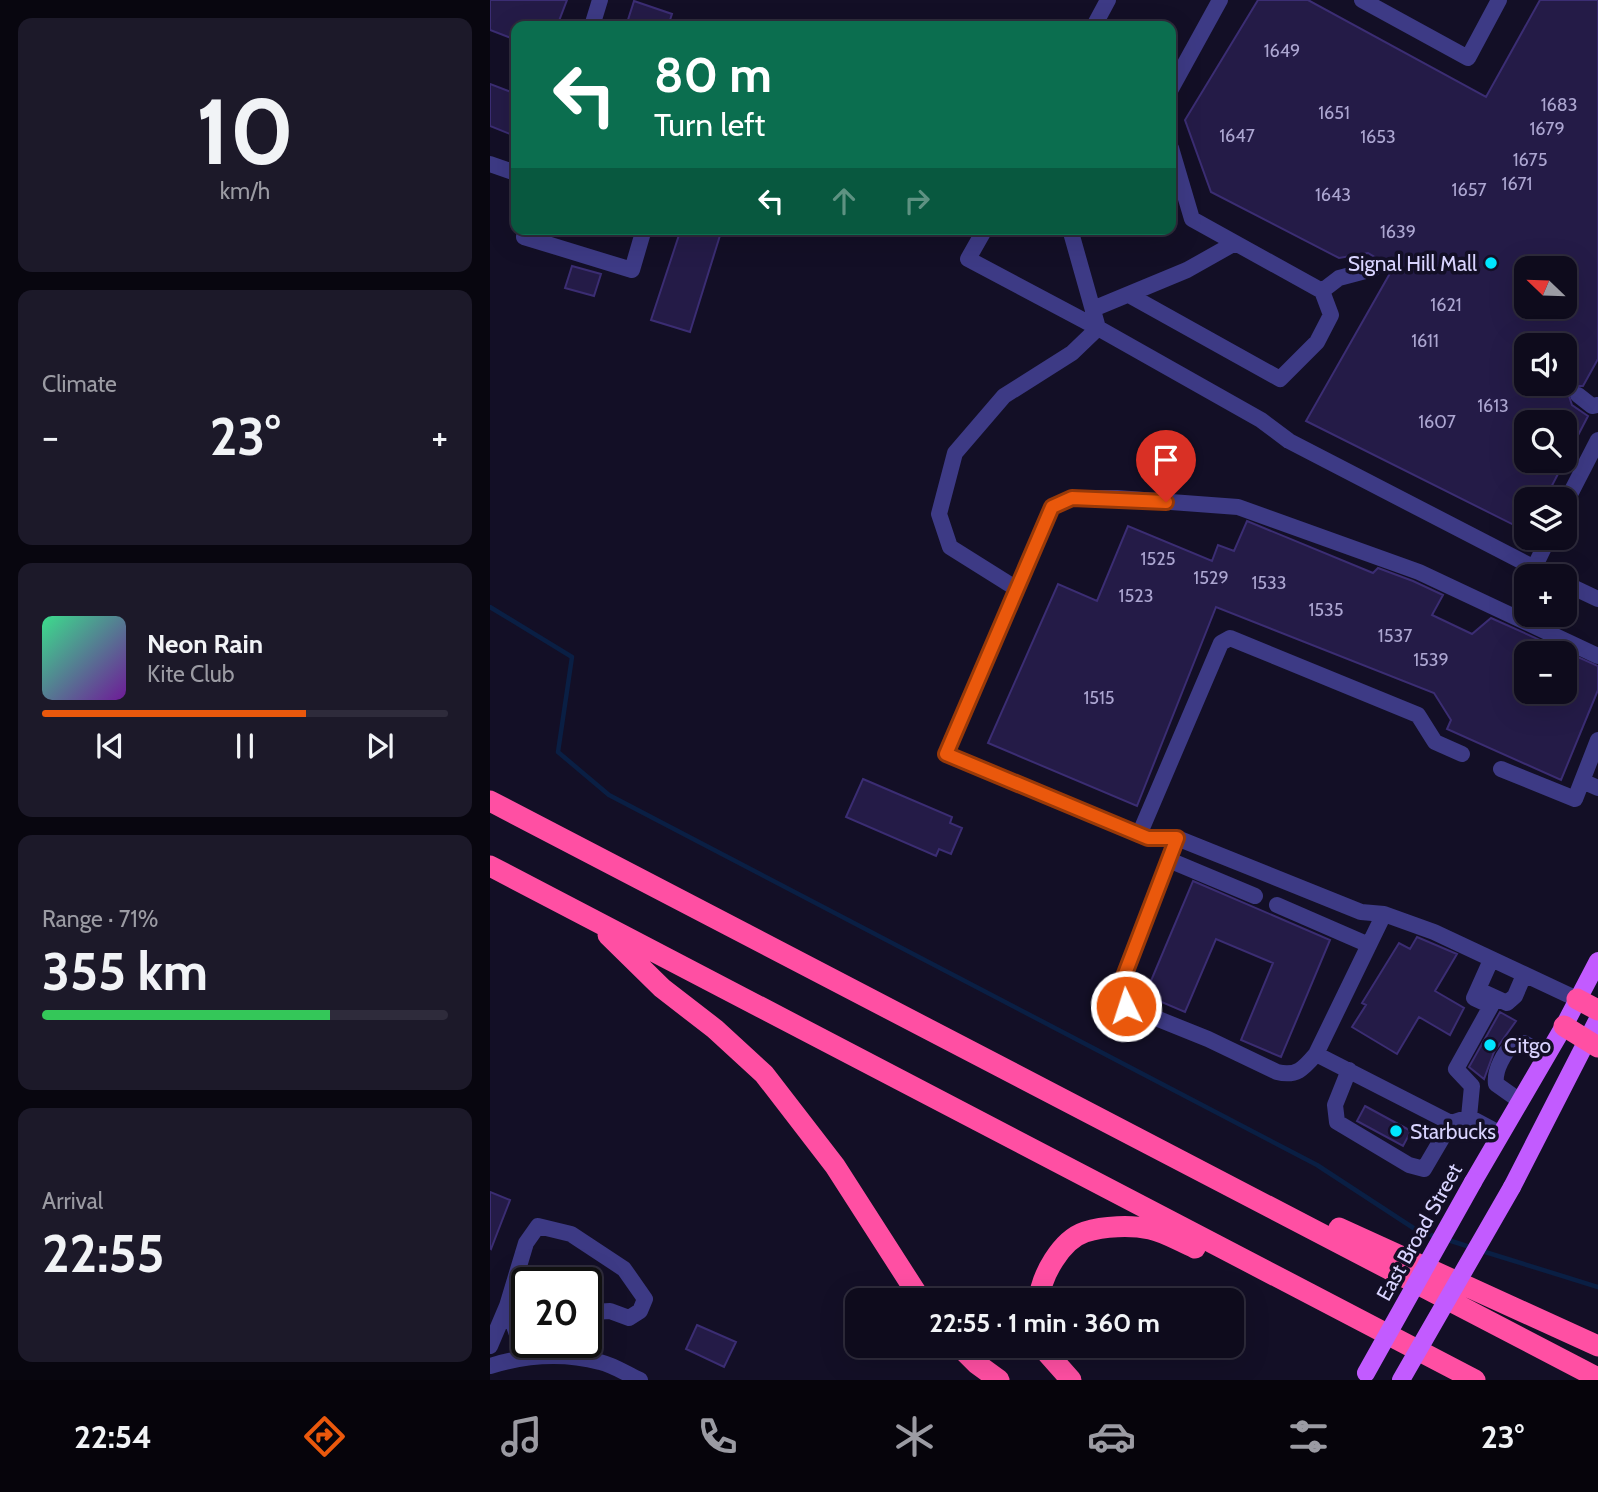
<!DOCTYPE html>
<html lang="en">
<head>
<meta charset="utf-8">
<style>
  :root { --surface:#0e0b1c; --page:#1c1929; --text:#f1f3f6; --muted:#9b9ba3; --line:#2e2b3b; --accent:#ea580c }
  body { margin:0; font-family:Cabin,sans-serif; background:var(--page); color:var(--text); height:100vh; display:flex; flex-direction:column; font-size:26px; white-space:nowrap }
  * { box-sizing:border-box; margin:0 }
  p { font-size:23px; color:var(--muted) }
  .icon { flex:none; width:38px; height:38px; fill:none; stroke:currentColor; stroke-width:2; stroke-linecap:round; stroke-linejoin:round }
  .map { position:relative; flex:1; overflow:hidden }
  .panel { display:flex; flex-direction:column; gap:18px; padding:18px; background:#08060f; width:490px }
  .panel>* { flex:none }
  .hud { position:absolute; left:21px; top:21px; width:665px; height:214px; border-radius:14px; box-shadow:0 7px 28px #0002,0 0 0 2px var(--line); background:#0b6e4f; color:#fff; overflow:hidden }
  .needle { width:46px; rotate:293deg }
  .buttons { position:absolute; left:1024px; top:256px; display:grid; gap:14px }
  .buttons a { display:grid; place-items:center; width:63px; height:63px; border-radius:14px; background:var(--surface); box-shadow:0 7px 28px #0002,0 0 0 2px var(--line); font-size:35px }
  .speed { position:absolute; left:21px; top:1267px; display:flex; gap:14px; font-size:35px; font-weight:700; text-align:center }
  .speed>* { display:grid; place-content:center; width:91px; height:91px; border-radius:50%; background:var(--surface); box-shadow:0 7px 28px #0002,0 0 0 2px var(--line); line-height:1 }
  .speed .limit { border:4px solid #111; border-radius:10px; background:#fff; color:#111 }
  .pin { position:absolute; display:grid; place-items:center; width:60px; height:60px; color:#fff; margin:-72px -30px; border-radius:50% 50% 50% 0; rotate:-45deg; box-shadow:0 0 7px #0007 }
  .pin .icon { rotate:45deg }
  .me { position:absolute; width:77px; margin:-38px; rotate:356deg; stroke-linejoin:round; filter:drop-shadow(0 0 5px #0008) }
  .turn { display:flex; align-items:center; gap:24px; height:147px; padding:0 28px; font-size:32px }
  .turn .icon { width:91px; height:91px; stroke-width:2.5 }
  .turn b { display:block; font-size:49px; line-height:60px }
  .lanes { display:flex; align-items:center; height:66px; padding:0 28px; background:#0003; justify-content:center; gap:35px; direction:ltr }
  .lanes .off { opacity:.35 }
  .big { font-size:52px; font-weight:800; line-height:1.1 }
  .panel .widget { flex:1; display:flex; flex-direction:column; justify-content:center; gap:10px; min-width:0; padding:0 24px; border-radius:14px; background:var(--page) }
  .panel .dial { align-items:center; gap:0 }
  .dial b { font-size:91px; line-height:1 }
  .song { display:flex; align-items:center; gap:21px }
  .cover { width:84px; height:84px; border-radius:10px; background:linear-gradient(135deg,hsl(150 70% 55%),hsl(280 70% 35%)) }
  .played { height:7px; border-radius:4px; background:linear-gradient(90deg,var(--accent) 65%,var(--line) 65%) }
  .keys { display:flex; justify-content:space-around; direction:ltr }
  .heat { display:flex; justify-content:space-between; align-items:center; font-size:38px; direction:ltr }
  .charge { height:10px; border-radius:5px; background:linear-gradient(90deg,#34c759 71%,var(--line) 0) }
  .trip { position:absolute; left:355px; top:1288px; width:399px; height:70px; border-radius:14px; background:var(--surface); box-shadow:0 7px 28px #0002,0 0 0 2px var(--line); font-weight:800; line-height:70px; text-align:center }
  .tab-bar { display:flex; height:112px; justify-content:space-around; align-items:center; background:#06040b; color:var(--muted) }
  .tab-bar .icon { width:49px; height:49px }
  .tab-bar .current { color:var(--accent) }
  .tab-bar b { font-size:32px; color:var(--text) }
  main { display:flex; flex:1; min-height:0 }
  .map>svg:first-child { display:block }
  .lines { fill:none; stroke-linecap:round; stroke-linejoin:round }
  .stream { stroke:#0a1f44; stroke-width:4.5 }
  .building { fill:#241b47; stroke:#3b2d73; stroke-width:2; fill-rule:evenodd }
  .minor { stroke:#3d3a85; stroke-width:16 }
  .major { stroke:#c25bff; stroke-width:18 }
  .highway { stroke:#ff4fa3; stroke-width:21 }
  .major-bridge { stroke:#c25bff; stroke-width:18 }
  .route-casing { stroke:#983908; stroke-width:18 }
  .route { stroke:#ea580c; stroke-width:12 }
  .poi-dot { fill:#00e5ff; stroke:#130f26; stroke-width:2.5 }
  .labels { text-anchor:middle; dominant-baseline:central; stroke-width:7; stroke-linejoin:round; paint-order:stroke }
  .number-label { font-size:18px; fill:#aca6d1 }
  .poi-label { font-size:21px; fill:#d9d4ff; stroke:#130f26; text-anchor:start }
  .street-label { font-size:21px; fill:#d9d4ff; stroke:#130f26 }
</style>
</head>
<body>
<main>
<section class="panel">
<div class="widget dial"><b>10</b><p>km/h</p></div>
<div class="widget"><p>Climate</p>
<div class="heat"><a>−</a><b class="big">23°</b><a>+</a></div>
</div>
<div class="widget">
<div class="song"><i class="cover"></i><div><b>Neon Rain</b><p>Kite Club</p></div></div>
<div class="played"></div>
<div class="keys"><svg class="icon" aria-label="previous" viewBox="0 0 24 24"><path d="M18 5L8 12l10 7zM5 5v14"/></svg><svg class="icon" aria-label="pause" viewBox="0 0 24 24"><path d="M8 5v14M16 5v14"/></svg><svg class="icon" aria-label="next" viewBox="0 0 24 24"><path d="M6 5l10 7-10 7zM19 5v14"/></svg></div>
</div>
<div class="widget"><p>Range · 71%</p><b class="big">355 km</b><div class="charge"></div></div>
<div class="widget"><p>Arrival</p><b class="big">22:55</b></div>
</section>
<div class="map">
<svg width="1108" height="1380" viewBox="0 0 1108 1380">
  <rect width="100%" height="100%" fill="#130f26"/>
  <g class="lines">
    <!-- stream -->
    <path class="stream" d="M 0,607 L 82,657 L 68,752 L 119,795 L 827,1165 L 928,1231 L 947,1237
      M 955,1239 L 980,1247
      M 992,1251 L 1108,1287"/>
  </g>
  <!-- building -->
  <path class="building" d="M 0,0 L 77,0 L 67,26 L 26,26 L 26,40 L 0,30 Z
    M 768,0 L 818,0 L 996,97 L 1050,0 L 1108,0 L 1108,359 L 1093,386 L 1083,386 L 1078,393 L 1082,405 L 1098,416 L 1055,499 L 1036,499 L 1036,531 L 816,421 L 903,268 L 878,253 L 849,258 L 721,192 L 695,120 ZM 1036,268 L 1074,268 L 1074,306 L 1036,306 ZM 1036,345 L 1074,345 L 1074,383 L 1036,383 ZM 1036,422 L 1074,422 L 1074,460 L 1036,460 Z
    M 144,1 L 182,14 L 178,26 L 136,26 Z
    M 0,84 L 26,94 L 26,118 L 20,134 L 0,126 Z
    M 191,229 L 232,229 L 200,332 L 161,320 Z
    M 82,266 L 111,274 L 104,296 L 75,288 Z
    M 757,521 L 883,573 L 888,568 L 923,581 L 953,595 L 942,615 L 982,634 L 1001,618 L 1108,666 L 1108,690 L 1071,780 L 957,729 L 961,720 L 944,693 L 726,607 L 647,806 L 498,743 L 568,584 L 607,601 L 638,526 L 722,561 L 728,545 L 744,551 ZM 1036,653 L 1074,653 L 1074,691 L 1036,691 Z
    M 373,779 L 462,817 L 460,823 L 472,828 L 461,854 L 449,849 L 446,856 L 356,817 Z
    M 703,881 L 840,940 L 791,1057 L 751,1040 L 783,963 L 726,939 L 695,1012 L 655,995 Z
    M 927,937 L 967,954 L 945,991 L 974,1008 L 960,1035 L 929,1017 L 907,1054 L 862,1027 L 876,1005 L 872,1003 L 909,943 L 920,949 Z
    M 1010,1012 L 1026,1021 L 1004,1052 L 994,1079 L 979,1067 Z
    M 875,1106 L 921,1131 L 913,1146 L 867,1121 Z
    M 0,1192 L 20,1200 L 1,1249 L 0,1248 Z
    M 207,1325 L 246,1342 L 234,1367 L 196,1349 Z"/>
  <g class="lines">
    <!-- minor -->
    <path class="minor" d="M 872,0 L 978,58 L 1009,0
      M 102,26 L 110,0
      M 604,26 L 618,0
      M 681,89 L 730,0
      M 0,164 L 26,173
      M 36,229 L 34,237 L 142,270 L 154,229
      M 495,229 L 478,259 L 608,328 L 771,420 L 799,441 L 1060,576
      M 832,291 L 849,278 L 883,269
      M 639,295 L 790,379 L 827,342 L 841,315 L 832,291 L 702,219 L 681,148
      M 603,309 L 697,270 L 745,243
      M 1088,395 L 1102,406 L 1108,405
      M 1074,506 L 1108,440
      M 1044,568 L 1059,537
      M 1074,583 L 1108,599
      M 527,589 L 460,547 L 449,514 L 465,453 L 514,396 L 582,353 L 608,328 L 580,229
      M 1011,769 L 1085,799 L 1092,781 L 1108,788
      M 1092,781 L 1108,740
      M 649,835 L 731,643 L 740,638 L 928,715 L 945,742 L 972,754
      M 687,838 L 628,992 L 629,1000 L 636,1006 L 718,1039 L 787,1072 C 807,1077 814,1068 826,1054
      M 679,860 L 765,896
      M 787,905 L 879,945
      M 894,914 L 871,912 L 687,838 L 658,838 L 456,754 L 562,507 L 582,498 L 627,498 L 748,507 L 929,572 L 1108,656
      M 993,992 L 1017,1003 L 1025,996 L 1034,975
      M 859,1070 L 845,1105 L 847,1122 L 919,1165 L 934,1169 L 961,1123
      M 1030,1101 L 1006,1084 C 1004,1070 1014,1053 1024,1043 L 1034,1043 L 1057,1056
      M 979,1117 L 982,1086 L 966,1069 L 1001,1006 L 984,998 L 1001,960
      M 1011,1134 L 979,1117 L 961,1123 L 826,1054 L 894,914 L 944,932 L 1087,999
      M 17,1306 L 35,1357
      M 0,1346 L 17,1306 L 36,1243 L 48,1226 L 81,1234 L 134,1269 L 155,1299 L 150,1311 L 139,1318 L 120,1311 L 103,1312 L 96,1319
      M 0,1366 C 36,1355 72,1352 110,1362 C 123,1365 137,1374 150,1380"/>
    <!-- major -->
    <path class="major" d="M 983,1182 L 1074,1026 L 1108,961
      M 1022,1187 L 1108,1019"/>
    <!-- highway -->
    <path class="highway" d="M 0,801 L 1108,1378
      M 0,866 L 985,1380
      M 118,935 L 172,988 L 225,1029 L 274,1074 L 345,1166 L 431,1300
      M 1087,999 L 1108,1010
      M 1074,1026 L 1108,1047
      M 849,1228 L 1108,1346
      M 549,1300 C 551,1276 571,1240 595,1232 C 614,1226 641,1225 660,1229 C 675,1232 691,1242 705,1248
      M 469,1346 L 487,1364 L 509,1380
      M 555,1346 L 558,1354 L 581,1380"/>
    <!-- major-bridge -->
    <path class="major-bridge" d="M 876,1373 L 983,1182
      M 911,1380 L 1022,1187"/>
  </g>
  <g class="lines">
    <defs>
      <path id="route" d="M 636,1006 L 629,1000 L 628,992 L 687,838 L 658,838 L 456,754 L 562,507 L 582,498 L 676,502"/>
    </defs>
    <!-- route casing -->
    <use href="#route" class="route-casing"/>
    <!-- route -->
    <use href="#route" class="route"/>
  </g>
  <!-- markers -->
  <g class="poi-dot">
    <circle cx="1001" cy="263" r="7"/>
    <circle cx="1000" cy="1045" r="7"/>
    <circle cx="906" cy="1131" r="7"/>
  </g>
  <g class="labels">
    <!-- number labels -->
    <g class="number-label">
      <text x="792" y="51">1649</text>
      <text x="1069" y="105">1683</text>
      <text x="844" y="113">1651</text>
      <text x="1057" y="129">1679</text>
      <text x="747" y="136">1647</text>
      <text x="888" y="137">1653</text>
      <text x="1040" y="160">1675</text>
      <text x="1027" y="184">1671</text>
      <text x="979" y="190">1657</text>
      <text x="843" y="195">1643</text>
      <text x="908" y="232">1639</text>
      <text x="956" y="305">1621</text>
      <text x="935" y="341">1611</text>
      <text x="1003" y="406">1613</text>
      <text x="947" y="422">1607</text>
      <text x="668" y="559">1525</text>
      <text x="721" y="578">1529</text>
      <text x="779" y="583">1533</text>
      <text x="646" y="596">1523</text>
      <text x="836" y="610">1535</text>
      <text x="905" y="636">1537</text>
      <text x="941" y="660">1539</text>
      <text x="609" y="698">1515</text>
    </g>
    <!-- poi labels -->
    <g class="poi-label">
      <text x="987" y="263" text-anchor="end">Signal Hill Mall</text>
      <text x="1014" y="1045">Citgo</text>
      <text x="920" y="1131">Starbucks</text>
    </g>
    <!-- street labels -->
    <g class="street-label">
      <text transform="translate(929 1232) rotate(-61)">East Broad Street</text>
    </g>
  </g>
</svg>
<div class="buttons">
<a><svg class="needle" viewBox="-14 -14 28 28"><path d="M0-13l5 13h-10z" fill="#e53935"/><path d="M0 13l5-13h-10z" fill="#9b9ba3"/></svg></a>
<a><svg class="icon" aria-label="sound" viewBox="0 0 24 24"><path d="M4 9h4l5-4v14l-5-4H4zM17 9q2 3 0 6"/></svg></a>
<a><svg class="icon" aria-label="search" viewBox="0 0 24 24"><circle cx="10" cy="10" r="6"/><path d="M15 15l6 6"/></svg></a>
<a><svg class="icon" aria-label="layers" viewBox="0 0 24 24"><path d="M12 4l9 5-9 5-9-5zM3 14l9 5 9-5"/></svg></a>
<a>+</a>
<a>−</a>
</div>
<div class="speed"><div class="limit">20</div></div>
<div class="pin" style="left:676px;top:502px;background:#d93025"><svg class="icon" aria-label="arrive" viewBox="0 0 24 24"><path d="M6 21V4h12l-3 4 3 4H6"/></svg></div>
<svg class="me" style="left:636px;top:1006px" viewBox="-20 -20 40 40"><circle r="17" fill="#ea580c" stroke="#fff" stroke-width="3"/><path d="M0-11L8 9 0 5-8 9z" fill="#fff"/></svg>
<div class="trip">22:55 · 1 min · 360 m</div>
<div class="hud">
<div class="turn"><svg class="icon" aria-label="left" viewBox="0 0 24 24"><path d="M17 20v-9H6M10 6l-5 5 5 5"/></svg><div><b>80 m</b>Turn left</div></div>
<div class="lanes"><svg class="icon" aria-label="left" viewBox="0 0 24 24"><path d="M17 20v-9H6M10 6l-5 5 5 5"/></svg><svg class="icon off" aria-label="ahead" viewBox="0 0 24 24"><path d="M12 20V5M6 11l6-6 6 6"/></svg><svg class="icon off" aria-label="right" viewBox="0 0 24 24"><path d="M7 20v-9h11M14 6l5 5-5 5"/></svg></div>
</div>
</div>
</main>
<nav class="tab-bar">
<b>22:54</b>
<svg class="icon current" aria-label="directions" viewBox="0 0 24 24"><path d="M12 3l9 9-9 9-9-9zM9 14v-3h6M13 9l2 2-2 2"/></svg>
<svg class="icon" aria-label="music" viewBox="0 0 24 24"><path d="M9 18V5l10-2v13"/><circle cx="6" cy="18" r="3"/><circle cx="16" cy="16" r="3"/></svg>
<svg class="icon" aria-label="phone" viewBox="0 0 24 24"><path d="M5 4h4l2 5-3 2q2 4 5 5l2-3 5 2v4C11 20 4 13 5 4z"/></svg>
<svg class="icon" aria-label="climate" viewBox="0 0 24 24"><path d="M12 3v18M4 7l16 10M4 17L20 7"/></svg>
<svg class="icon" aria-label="car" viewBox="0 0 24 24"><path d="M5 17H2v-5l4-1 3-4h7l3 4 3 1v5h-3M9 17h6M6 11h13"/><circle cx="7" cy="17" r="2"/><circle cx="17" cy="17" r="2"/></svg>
<svg class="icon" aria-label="filters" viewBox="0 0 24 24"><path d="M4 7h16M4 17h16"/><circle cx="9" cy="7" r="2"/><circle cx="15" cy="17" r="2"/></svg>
<b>23°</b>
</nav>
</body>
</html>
